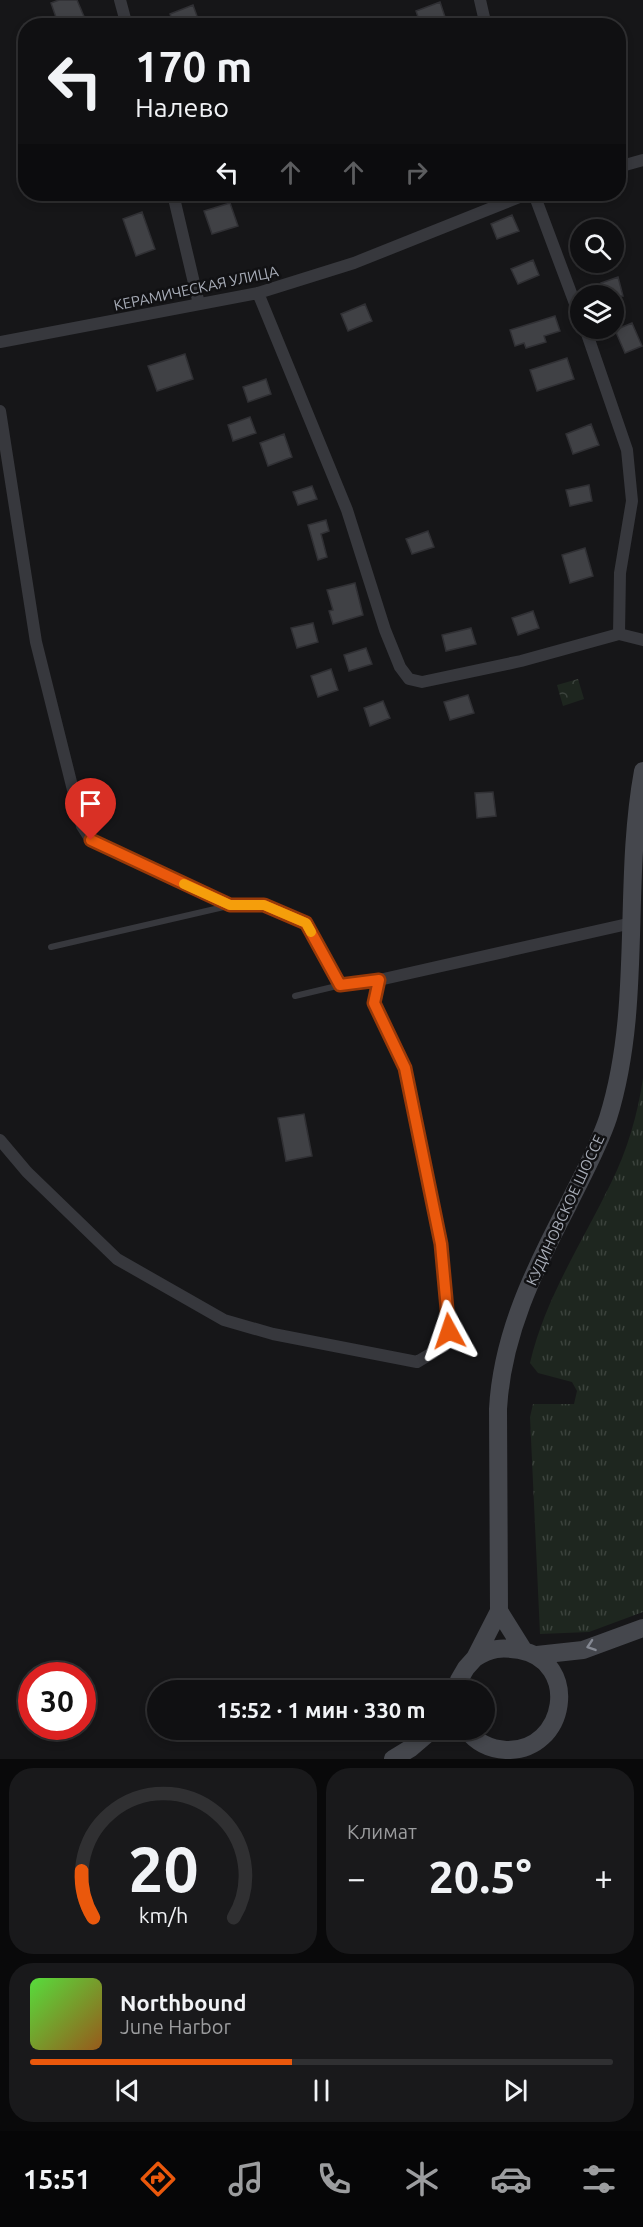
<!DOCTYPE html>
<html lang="ru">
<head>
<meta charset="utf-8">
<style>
  :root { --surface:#101012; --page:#19191b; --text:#f1f3f6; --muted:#9c9d9f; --line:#303032; --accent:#ea580c }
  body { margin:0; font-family:Ubuntu,sans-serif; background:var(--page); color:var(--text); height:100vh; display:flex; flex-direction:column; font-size:22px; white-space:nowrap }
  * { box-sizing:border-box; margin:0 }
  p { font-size:20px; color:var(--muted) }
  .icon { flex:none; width:33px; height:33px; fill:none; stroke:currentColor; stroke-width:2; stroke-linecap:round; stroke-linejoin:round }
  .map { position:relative; height:1759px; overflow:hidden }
  .panel { display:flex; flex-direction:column; gap:9px; padding:9px; background:#09090a; flex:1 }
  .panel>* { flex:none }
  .hud { position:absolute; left:18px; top:18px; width:608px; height:183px; border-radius:24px; box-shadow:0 3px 9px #0003,0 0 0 2px var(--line); background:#101012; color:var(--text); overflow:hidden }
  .buttons { position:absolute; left:570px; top:219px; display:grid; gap:12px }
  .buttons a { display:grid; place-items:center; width:54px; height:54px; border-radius:50%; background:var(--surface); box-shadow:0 3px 9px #0003,0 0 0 2px var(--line); font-size:30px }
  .speed { position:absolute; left:18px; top:1662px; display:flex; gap:12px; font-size:30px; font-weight:700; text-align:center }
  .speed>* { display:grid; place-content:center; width:78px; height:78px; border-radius:50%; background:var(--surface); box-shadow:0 3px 9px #0003,0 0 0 2px var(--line); line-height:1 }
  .speed .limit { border:9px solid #d22; background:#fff; color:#111 }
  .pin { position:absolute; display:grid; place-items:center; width:51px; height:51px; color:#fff; margin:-62px -26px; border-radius:50% 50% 50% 0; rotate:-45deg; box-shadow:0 0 6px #0007 }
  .pin .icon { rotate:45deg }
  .me { position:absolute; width:66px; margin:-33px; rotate:355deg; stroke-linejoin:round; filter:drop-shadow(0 0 4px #0008) }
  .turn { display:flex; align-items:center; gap:21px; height:126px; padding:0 18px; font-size:27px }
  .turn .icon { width:78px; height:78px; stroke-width:2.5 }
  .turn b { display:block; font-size:42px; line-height:51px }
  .lanes { display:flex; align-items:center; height:57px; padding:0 18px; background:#0003; justify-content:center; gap:30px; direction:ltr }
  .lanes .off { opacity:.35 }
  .big { font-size:45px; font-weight:700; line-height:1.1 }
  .panel .widget { flex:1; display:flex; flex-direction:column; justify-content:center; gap:9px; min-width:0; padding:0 21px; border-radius:24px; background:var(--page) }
  .panel .dial { align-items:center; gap:0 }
  .dial svg { height:156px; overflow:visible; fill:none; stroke:var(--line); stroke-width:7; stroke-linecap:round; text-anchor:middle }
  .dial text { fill:var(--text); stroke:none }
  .song { display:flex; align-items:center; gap:18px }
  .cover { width:72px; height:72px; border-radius:9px; background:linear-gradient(135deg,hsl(110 70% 55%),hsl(30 70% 35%)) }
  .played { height:6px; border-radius:3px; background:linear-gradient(90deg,var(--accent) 45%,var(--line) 45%) }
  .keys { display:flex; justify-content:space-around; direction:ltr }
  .heat { display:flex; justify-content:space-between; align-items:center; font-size:33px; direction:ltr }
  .panel .tiles { flex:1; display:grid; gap:9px; grid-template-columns:1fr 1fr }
  .widget:last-child { grid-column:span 2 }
  .trip { position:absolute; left:147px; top:1680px; width:348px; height:60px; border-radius:30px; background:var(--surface); box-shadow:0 3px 9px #0003,0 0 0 2px var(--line); font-weight:700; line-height:60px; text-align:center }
  .dock { display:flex; height:96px; justify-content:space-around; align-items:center; background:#060607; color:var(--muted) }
  .dock .icon { width:42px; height:42px }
  .dock .current { color:var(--accent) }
  .dock b { font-size:27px; color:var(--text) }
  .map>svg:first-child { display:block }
  .grass { fill:url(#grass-tufts) }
  .park { fill:url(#park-crowns) }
  .building { fill:#404145; stroke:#303034; stroke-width:1.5 }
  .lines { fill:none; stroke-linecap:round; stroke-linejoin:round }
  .service { stroke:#37383d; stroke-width:6 }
  .minor { stroke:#37383d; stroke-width:12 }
  .secondary { stroke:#45474d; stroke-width:18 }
  .oneway { stroke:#858993 }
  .route-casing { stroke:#983908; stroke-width:15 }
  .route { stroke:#ea580c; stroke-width:10 }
  .slow { stroke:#f59e0b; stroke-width:10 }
  .labels { text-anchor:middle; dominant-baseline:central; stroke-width:5; stroke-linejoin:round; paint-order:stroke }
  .street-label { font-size:15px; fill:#a8adb8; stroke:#111113 }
</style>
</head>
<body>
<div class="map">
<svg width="643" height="1759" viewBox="0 0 643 1759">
  <defs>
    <pattern id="grass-tufts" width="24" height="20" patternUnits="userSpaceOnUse" patternTransform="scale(1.5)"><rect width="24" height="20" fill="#1e261f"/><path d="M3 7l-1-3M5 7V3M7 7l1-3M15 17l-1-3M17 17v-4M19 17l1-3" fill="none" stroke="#3c433d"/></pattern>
    <pattern id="park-crowns" width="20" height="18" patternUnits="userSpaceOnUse" patternTransform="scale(1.5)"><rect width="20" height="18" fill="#1e261f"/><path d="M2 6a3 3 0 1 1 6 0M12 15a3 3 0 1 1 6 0" fill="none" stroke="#3c433d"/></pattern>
  </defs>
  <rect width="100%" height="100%" fill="#161618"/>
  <!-- grass -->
  <path class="grass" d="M 643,1078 L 643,1612 L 589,1632 L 540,1634 L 530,1417 L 533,1404 L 574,1404 L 577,1391 L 572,1382 L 538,1373 L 530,1363 C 545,1298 582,1243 611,1183 C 627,1151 638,1114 643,1078 Z"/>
  <!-- park -->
  <path class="park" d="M 578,679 L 584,699 L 563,706 L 557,685 Z"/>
  <!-- building -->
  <path class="building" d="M 59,0 L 77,0 L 88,26 L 59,26 L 51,3 Z
    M 440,2 L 446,20 L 432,26 L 421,26 L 416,11 Z
    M 193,5 L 198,19 L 181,26 L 174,26 L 170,14 Z
    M 230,203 L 238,226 L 212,234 L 204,211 Z
    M 142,212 L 155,249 L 136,256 L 123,219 Z
    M 512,215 L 519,231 L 497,239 L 491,224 Z
    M 533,260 L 539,275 L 518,284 L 511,269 Z
    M 618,277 L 623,296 L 605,296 L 601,283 Z
    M 365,304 L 372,321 L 348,331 L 341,314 Z
    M 555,316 L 560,331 L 544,336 L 546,342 L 526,348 L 524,343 L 515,346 L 510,330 Z
    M 632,323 L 642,346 L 625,353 L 615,330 Z
    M 185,354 L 193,379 L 157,391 L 148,366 Z
    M 567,358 L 574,379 L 537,391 L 530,370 Z
    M 266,379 L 271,394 L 248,402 L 243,387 Z
    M 250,417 L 256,433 L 233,441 L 228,425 Z
    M 591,424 L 599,445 L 573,454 L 566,434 Z
    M 284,434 L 292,457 L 268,466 L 260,443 Z
    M 589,485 L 592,501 L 570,506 L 566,490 Z
    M 312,486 L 317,499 L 298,505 L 293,492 Z
    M 326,520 L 329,531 L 321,534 L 327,557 L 318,560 L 308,525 Z
    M 428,531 L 434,547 L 412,554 L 406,539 Z
    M 585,548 L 593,576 L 570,583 L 562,555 Z
    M 355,583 L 363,615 L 333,624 L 329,611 L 333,610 L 327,590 Z
    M 533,611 L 539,628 L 518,635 L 512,618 Z
    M 313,623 L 318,642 L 297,648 L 291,628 Z
    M 471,628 L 476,644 L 446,651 L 442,635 Z
    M 366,648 L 372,664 L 349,671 L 344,655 Z
    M 331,669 L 338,690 L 318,697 L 311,676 Z
    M 468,695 L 474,713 L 450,720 L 444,702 Z
    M 383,701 L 390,718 L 370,726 L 364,708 Z
    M 493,792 L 496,816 L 477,818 L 475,793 Z
    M 304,1114 L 312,1156 L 286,1161 L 278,1118 Z"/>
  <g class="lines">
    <!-- service -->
    <path class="service" d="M 51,947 L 228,906
      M 295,996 L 341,985"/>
    <!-- minor -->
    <path class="minor" d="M 120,0 L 127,26
      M 480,0 L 486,26
      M 618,167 L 643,160
      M 173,194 L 199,304
      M 534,194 L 580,317
      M 258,293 L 347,510 L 385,630 L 400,667 L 409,679 L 422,682 L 521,661 L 619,634 L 643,640
      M 585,328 L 627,450 L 632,501 L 620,573 L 619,634
      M 0,342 L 258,293 L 354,263 L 527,194
      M 0,411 L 36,642 L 82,826 L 91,840 L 230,905 L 264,905 L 306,923 L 341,985 L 379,980 L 632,923
      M 0,1140 L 27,1172 L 117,1259 L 224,1320 L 273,1334 L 417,1362 L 444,1346 L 449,1331 L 441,1244 L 405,1068 L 374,1003 L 379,980"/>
    <!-- secondary -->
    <path class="secondary" d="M 499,1611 L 524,1651
      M 537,1655 L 583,1650 L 643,1628
      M 457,1690 L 459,1680 L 466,1668 L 475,1658 L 499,1611 L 498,1409 C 502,1335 534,1270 568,1205 C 582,1176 598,1148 608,1118 C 643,1006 622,886 643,771
      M 467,1730 C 476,1742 490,1749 506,1750 C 567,1752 581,1661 519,1650 C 501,1647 491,1648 475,1658
      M 393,1759 L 411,1748 L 432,1730"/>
  </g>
  <!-- one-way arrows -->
  <defs><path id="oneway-chevron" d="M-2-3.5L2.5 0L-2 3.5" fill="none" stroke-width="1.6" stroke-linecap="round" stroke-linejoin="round" transform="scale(1.5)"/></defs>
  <use class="oneway" href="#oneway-chevron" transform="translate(591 1646) rotate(161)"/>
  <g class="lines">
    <defs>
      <path id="route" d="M 91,840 L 230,905 L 264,905 L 306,923 L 340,985 L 379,980 L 374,1003 L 405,1068 L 441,1244 L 449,1331"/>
    </defs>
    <!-- route casing -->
    <use href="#route" class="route-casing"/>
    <!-- route -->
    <use href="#route" class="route"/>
    <!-- slow -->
    <path class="slow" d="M 184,884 L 230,905 L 264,905 L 306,923 L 311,932"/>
  </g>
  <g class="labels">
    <!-- street labels -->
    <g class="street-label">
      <text transform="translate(196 288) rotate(-12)">КЕРАМИЧЕСКАЯ УЛИЦА</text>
      <text transform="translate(565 1210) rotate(-65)">КУДИНОВСКОЕ ШОССЕ</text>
    </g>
  </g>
</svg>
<div class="buttons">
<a><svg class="icon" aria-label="search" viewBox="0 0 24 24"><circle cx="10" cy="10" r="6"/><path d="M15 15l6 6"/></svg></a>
<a><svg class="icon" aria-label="layers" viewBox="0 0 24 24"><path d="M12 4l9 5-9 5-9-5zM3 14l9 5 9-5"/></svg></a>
</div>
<div class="speed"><div class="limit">30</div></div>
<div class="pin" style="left:91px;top:840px;background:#d93025"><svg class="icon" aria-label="arrive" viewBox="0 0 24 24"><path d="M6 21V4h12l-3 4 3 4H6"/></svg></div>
<svg class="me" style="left:449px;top:1331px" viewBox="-20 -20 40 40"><path d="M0-17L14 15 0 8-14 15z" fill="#ea580c" stroke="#fff" stroke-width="4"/></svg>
<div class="trip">15:52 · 1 мин · 330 m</div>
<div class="hud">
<div class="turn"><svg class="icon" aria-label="left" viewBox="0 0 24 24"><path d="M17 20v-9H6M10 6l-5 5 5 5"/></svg><div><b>170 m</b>Налево</div></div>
<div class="lanes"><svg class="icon" aria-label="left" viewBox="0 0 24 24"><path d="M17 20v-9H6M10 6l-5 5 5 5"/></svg><svg class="icon off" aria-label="ahead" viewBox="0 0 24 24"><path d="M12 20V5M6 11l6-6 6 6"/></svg><svg class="icon off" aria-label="ahead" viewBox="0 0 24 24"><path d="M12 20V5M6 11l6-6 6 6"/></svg><svg class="icon off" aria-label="right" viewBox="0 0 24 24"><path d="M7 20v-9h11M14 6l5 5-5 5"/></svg></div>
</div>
</div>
<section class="panel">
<div class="tiles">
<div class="widget dial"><svg viewBox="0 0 100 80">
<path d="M14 69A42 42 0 1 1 86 69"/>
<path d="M14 69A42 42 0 0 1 8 45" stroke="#ea580c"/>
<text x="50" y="56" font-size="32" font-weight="700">20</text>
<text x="50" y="72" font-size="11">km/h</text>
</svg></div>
<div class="widget"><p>Климат</p>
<div class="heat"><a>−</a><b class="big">20.5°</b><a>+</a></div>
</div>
<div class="widget">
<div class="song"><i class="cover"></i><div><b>Northbound</b><p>June Harbor</p></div></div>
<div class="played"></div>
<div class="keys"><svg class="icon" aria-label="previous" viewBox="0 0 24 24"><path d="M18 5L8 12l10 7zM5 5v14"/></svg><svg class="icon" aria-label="pause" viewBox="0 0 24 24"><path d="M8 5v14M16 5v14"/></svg><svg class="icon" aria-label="next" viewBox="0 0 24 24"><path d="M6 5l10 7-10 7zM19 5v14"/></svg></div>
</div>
</div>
</section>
<nav class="dock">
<b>15:51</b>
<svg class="icon current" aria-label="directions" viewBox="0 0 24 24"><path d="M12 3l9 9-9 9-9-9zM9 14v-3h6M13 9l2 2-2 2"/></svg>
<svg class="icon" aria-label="music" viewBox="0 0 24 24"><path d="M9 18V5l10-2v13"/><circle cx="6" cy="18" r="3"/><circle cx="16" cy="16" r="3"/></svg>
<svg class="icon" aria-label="phone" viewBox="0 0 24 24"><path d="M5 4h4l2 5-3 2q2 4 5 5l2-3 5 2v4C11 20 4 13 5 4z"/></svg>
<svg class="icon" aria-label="climate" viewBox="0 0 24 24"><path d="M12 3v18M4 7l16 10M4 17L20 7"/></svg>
<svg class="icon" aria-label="car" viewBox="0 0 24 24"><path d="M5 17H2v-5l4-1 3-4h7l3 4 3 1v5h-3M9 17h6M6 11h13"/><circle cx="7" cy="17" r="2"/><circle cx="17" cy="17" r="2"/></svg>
<svg class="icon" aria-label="filters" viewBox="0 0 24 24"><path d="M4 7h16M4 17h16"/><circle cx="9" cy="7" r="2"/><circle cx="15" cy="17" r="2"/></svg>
</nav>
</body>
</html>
